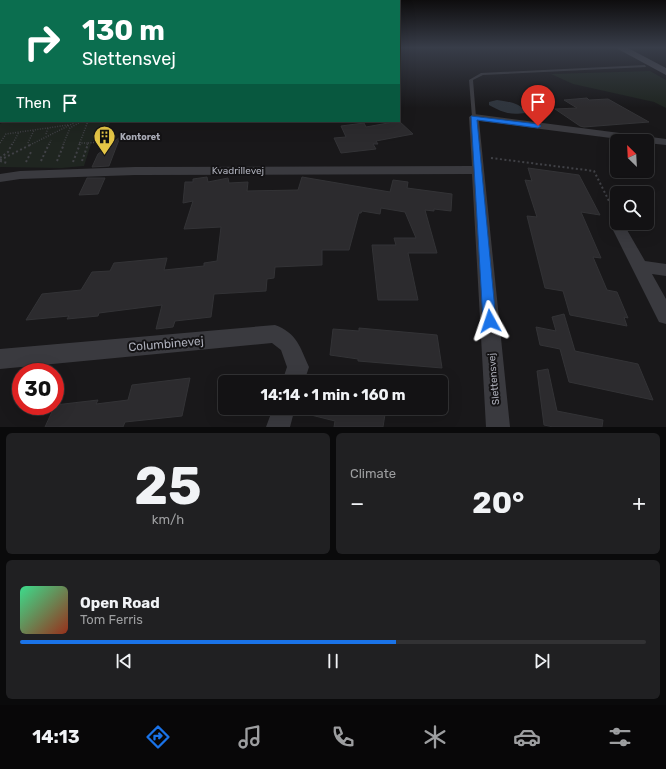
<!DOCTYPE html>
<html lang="en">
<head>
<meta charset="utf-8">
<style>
  :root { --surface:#131214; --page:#202022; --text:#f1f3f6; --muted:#9d9ea0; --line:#323234; --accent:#1a73e8 }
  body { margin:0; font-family:Rubik,sans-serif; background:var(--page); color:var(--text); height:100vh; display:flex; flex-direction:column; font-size:15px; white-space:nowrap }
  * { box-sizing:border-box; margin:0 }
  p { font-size:13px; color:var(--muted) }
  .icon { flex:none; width:22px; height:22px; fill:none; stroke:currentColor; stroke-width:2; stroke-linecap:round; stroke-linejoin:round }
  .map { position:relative; height:427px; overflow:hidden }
  .side { display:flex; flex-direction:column; gap:6px; padding:6px; background:#0a0a0b; flex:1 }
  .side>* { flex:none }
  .guide { position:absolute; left:0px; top:0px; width:400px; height:122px; box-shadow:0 4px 16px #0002,0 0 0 1px var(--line); background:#0b6e4f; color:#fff; overflow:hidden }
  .needle { width:26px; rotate:336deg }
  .fabs { position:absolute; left:610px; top:134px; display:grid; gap:8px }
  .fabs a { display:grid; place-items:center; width:44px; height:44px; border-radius:6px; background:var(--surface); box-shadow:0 4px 16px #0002,0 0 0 1px var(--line); font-size:20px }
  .speed { position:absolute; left:12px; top:363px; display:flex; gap:8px; font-size:20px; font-weight:700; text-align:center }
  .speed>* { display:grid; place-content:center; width:52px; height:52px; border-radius:50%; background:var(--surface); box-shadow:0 4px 16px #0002,0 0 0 1px var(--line); line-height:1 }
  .speed .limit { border:6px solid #d22; background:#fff; color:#111 }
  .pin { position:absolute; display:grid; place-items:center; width:34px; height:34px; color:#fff; margin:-41px -17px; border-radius:50% 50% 50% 0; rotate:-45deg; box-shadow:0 0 4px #0007 }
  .pin .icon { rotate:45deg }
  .me { position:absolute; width:44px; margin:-22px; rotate:355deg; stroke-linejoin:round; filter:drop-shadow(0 0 3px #0008) }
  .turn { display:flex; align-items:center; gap:14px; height:84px; padding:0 16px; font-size:18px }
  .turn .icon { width:52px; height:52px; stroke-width:2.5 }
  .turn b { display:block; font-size:28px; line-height:34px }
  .then { display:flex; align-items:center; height:38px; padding:0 16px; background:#0003; gap:8px; font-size:15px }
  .big { font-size:30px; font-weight:700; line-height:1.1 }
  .side .tile { flex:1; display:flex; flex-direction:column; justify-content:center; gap:6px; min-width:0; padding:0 14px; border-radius:6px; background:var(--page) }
  .side .dial { align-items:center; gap:0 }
  .dial b { font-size:52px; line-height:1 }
  .song { display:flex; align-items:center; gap:12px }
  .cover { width:48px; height:48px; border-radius:6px; background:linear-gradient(135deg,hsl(150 70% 55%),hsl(10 70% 35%)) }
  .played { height:4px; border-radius:2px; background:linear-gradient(90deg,var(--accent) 60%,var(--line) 60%) }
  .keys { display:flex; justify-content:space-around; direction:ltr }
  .heat { display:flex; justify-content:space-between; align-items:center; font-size:22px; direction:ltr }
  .side .tiles { flex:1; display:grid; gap:6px; grid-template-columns:1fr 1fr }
  .tile:last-child { grid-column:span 2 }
  .trip { position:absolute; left:218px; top:375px; width:230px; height:40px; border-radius:6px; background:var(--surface); box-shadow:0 4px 16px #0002,0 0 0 1px var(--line); font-weight:700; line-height:40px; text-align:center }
  .dock { display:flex; height:64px; justify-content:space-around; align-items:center; background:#080708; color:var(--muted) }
  .dock .icon { width:28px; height:28px }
  .dock .on { color:var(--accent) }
  .dock b { font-size:18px; color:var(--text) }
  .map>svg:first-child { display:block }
  .green { fill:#1f2520 }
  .water { fill:#2f353d }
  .building { fill:#2c2b2e; stroke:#333336 }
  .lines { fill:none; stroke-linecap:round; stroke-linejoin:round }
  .path-far1 { stroke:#404146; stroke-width:1.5; stroke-dasharray:1 1.5; stroke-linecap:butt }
  .path { stroke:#404146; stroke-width:2; stroke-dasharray:2 2.5; stroke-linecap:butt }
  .lane { fill:#3a3a3f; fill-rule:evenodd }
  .street { fill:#3a3a3f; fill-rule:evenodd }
  .secondary { fill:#48484f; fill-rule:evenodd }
  .route { fill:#1a73e8; stroke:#114b97 }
  .labels { text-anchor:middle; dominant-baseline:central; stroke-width:4; stroke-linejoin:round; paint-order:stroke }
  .far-poi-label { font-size:9px; font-weight:bold; fill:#acaeb9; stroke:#141315; text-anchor:start }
  .street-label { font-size:10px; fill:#acaeb9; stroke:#141315 }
  .near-street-label { font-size:12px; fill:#acaeb9; stroke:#141315 }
</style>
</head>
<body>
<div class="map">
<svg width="666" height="427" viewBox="0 0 666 427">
  <rect width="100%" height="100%" fill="#19181a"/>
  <!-- green -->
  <path class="green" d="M 650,71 L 666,80 L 666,108 L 654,102 L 573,84 L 551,74 Z
    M 4,121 L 111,121 L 102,140 L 92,141 L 84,166 L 61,168 L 0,167 L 0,124 Z"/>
  <!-- water -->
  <path class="water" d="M 497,100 C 508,102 520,102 526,113 C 509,115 504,113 489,105 L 489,102 Z"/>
  <!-- building -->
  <path class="building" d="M 587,98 L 589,100 L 608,99 L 649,122 L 584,127 L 580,126 L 555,109 L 577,108 L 564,100 Z
    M 399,121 L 413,134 L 376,141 L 378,144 L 373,144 L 376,149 L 341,153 L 334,138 L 346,137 L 341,126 L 364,123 L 366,127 Z
    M 120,137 L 109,166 L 92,167 L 98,154 Z
    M 528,168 L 579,175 L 600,215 L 581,212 L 601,258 L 593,257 L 607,290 L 617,292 L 628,318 L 624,317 L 627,326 L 570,315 L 563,291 L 545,288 L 527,216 L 537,217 L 525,180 L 532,181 Z
    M 207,177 L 208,182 L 228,178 L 229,183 L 248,182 L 247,191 L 298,190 L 302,177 L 390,192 L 393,180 L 408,182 L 407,188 L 452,194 L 451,211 L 434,209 L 434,211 L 425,210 L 437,253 L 408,253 L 418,300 L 378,300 L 372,245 L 396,245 L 394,238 L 416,238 L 405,212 L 381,208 L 380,214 L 362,211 L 361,213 L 359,213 L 349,250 L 322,250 L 322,265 L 275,267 L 274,278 L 267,279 L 266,291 L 214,294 L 211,317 L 175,321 L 173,327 L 156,329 L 162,305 L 99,313 L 98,316 L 67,319 L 69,316 L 26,320 L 42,294 L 81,290 L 92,272 L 110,271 L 114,263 L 167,258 L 164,270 L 204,266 L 204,263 L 217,261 L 221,227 L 184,229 L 193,201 L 183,203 L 185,182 L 193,182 L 193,179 Z
    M 87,178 L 105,178 L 98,194 L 79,195 Z
    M 564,314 L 575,351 L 638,364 L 653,400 L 569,382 L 560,349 L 540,345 L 536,327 L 556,331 L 552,317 Z
    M 359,328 L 437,335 L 442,368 L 358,361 L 358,359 L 330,355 L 333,329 L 359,331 Z
    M 548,369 L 557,411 L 603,420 L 602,427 L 553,427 L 544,425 L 537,371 Z
    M 190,378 L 182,416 L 125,422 L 123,427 L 45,427 L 55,405 L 98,400 L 96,404 L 128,400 L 132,385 Z
    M 304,408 L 350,408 L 363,412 L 363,408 L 386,408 L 383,427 L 334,427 L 335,421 L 303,413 Z"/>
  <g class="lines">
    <!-- path-far1 -->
    <path class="path-far1" d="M 46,134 L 48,128
      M 0,143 L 6,134 L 68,125
      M 28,143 L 34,130
      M 79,143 L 88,143 L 87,145
      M 88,143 L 101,142 L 109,145
      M 12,145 L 19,132
      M 30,145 L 78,121
      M 49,145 L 51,140
      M 63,145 L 70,128 L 82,121
      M 79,145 L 88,121"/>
    <!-- path -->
    <path class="path" d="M 106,144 L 109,145
      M 0,158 L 8,152 L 12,144
      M 491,158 L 594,171 L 615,213
      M 0,160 L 32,144
      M 0,161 L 7,163
      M 41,161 L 49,144
      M 57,161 L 64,144
      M 82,161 L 88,144
      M 26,162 L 32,150
      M 73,162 L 80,144"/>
    <!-- lane -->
    <path class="lane" d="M 645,65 L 646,67 L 483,75 L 473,80 L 476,117 L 474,118 L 472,117 L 469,80 L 481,73 Z"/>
    <!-- street -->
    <path class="street" d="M 0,88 L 1,88 L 1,94 L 0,94 Z
      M 474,114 L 666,139 L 666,145 L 647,143 L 647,141 L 634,141 L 479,121 L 510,427 L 486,427 L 472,174 L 135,175 L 20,179 L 0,182 L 0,174 L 20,171 L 135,167 L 472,166 L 469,117 Z
      M 617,221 L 617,223 L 623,223 L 645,261 L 666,264 L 666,276 L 652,274 L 666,299 L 666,324 L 659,322 L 611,226 L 613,223 Z
      M 275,325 C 297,333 300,347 309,367 L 304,382 L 282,382 L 287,367 L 281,350 L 272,343 L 0,369 L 0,349 Z
      M 273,408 L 295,408 L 290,427 L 266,427 Z"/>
    <!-- secondary -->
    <path class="secondary" d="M 616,48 L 628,48 L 666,68 L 666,75 Z
      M 0,114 L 1,121 L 6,121 L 0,123 Z"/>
  </g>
  <!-- sky -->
  <linearGradient id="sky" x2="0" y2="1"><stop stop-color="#0e0d0e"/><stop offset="0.44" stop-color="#383d49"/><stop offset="1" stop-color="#383d49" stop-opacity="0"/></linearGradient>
  <rect width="666" height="108" fill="url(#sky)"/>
  <!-- route -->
  <path class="route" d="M 471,116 L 538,124 L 541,126 L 538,128 L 477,120 L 496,321 L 494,325 L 490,326 L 485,325 L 483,321 Z"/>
  <!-- icons -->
  <defs>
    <symbol id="building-pin" viewBox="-11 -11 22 30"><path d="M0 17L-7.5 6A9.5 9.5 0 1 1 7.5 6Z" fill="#e5c646" stroke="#141315"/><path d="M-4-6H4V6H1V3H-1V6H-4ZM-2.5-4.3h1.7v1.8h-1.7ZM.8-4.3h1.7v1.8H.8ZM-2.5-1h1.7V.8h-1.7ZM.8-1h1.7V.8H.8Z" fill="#111"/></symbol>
  </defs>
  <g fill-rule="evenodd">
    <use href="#building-pin" x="92" y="124" width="25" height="34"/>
  </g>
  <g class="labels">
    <!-- far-poi labels -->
    <g class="far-poi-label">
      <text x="120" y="137">Kontoret</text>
    </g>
    <!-- street labels -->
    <g class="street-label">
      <text x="238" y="171">Kvadrillevej</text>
      <text transform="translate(494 379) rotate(-95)">Slettensvej</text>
    </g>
    <!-- near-street labels -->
    <g class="near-street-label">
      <text transform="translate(166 344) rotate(-5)">Columbinevej</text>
    </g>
  </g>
</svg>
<div class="fabs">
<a><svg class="needle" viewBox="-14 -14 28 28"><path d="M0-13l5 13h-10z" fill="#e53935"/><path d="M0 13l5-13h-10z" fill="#9d9ea0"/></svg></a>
<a><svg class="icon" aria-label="search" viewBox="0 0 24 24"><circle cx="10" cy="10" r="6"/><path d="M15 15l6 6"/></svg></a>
</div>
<div class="speed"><div class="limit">30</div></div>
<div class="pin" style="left:538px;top:126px;background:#d93025"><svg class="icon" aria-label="arrive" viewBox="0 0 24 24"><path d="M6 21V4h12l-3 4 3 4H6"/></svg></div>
<svg class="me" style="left:490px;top:321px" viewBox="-20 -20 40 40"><path d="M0-17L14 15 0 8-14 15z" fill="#1a73e8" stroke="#fff" stroke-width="4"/></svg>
<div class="trip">14:14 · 1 min · 160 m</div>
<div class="guide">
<div class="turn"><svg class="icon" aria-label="right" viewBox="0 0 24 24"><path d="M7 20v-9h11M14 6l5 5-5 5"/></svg><div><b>130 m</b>Slettensvej</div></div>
<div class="then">Then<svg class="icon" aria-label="arrive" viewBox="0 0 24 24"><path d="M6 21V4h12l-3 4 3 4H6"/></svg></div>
</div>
</div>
<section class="side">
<div class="tiles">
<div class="tile dial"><b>25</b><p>km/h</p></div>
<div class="tile"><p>Climate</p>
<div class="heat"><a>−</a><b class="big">20°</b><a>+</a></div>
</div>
<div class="tile">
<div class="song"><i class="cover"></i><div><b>Open Road</b><p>Tom Ferris</p></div></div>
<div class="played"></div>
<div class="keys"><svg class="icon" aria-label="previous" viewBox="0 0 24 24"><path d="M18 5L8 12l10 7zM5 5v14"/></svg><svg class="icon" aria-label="pause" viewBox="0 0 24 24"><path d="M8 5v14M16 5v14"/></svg><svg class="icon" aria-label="next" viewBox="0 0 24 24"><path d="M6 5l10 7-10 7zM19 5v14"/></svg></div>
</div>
</div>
</section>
<nav class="dock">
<b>14:13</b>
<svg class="icon on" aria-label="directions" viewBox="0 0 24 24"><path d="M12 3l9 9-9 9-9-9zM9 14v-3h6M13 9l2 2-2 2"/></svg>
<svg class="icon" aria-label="music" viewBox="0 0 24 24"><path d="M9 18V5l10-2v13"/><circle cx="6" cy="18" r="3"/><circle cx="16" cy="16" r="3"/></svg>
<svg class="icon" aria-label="phone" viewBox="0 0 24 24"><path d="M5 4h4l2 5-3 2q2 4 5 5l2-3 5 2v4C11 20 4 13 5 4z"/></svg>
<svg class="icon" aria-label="climate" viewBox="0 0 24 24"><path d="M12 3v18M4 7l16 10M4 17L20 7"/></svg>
<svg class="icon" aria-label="car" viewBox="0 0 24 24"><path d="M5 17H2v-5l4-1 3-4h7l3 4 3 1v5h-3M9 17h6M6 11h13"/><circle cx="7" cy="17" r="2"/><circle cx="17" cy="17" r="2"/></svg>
<svg class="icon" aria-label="filters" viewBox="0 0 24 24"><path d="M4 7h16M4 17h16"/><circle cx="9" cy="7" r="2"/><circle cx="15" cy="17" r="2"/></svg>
</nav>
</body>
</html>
